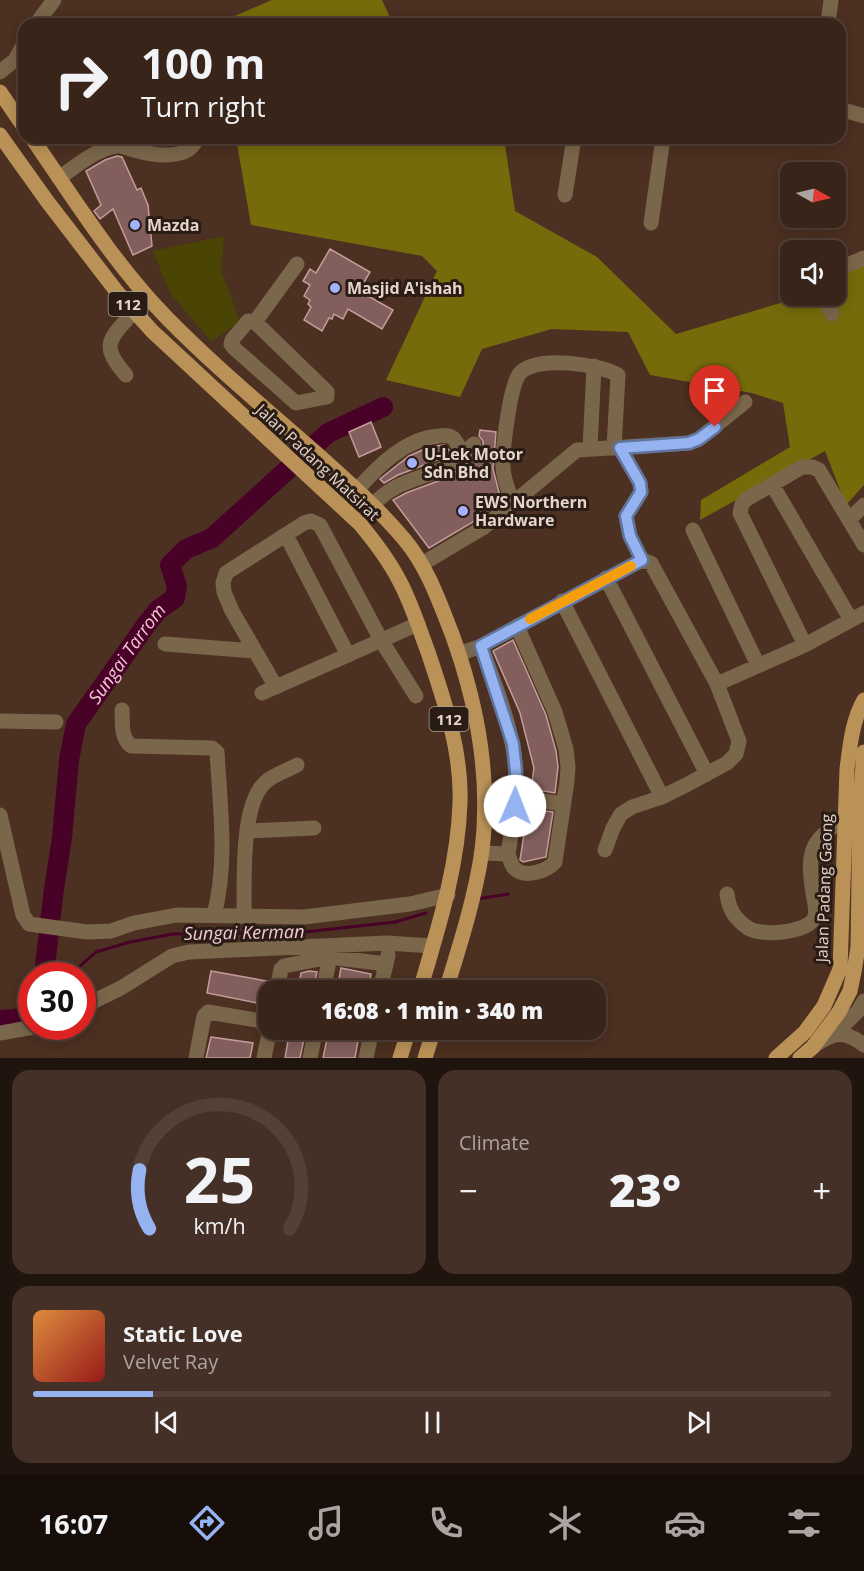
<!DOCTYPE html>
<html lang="en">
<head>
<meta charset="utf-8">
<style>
  :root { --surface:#392419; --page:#443026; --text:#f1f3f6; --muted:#aba4a2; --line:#534138; --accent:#95b2f1 }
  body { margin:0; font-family:"Open Sans",sans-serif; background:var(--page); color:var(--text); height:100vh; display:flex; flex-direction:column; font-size:22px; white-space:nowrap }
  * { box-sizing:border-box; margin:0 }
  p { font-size:20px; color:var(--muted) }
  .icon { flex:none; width:33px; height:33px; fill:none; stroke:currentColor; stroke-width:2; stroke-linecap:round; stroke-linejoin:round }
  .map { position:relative; height:1058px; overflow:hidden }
  .drawer { display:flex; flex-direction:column; gap:12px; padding:12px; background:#1f140e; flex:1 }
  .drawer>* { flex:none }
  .top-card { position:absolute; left:18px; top:18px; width:828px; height:126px; border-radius:18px; box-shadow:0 3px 15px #0003,0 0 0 2px var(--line); background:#392419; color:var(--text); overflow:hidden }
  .needle { width:39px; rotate:98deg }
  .controls { position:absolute; left:780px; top:162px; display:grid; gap:12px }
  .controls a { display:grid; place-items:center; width:66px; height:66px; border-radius:12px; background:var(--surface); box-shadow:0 3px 15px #0003,0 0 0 2px var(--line); font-size:30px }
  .speed { position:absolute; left:18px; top:962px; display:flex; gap:12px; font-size:30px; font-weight:700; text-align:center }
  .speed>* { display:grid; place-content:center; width:78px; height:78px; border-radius:50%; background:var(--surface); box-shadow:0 3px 15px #0003,0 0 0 2px var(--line); line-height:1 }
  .speed .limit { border:9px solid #d22; background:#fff; color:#111 }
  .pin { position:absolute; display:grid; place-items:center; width:51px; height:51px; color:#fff; margin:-62px -26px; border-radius:50% 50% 50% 0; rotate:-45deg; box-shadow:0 0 6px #0007 }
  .pin .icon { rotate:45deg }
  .me { position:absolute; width:66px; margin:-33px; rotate:1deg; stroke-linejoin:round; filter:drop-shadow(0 0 4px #0008) }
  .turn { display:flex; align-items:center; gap:21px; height:126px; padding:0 24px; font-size:27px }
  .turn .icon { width:78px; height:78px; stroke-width:2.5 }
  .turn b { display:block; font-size:42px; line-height:51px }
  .big { font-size:45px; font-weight:800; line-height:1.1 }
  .drawer .tile { flex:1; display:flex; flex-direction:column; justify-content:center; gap:9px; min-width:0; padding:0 21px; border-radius:18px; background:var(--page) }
  .drawer .dial { align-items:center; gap:0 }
  .dial svg { height:156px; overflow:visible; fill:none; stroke:var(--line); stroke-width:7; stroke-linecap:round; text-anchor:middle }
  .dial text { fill:var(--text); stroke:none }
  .song { display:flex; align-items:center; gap:18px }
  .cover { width:72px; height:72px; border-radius:9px; background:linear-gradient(135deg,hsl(30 70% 55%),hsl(0 70% 35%)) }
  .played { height:6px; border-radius:3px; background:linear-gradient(90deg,var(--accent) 15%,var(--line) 15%) }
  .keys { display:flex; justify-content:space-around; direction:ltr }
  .heat { display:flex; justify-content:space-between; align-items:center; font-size:33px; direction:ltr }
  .drawer .tiles { flex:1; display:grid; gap:12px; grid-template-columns:1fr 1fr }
  .tile:last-child { grid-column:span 2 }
  .trip { position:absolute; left:258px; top:980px; width:348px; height:60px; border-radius:18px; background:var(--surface); box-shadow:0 3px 15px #0003,0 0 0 2px var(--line); font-weight:800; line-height:60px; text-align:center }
  .dock { display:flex; height:96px; justify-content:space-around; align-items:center; background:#170e0a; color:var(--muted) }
  .dock .icon { width:42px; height:42px }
  .dock .active { color:var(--accent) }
  .dock b { font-size:27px; color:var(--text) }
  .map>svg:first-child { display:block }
  .green { fill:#4a4405 }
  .forest { fill:#766b0a }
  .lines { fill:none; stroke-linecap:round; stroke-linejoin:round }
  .stream { stroke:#490227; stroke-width:3 }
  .river { stroke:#490227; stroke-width:20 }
  .building { fill:#825f5d; stroke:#c49d9b; stroke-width:1.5 }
  .minor { stroke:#7a664a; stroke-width:15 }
  .major { stroke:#ba9257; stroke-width:15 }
  .route-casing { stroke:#61749d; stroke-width:15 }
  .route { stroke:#95b2f1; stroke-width:10 }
  .slow { stroke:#f59e0b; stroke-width:10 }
  .poi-dot { fill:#a4b2fc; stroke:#281c15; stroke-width:2 }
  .labels { text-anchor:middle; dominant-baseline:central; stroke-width:6; stroke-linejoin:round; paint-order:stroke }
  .shield { fill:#281c15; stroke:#ad9d94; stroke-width:1.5 }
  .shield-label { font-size:15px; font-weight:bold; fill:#e6d4cb }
  .poi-label { font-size:16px; font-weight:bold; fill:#e6d4cb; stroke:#281c15; text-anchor:start }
  .street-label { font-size:16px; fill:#e6d4cb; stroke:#281c15 }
  .water-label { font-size:18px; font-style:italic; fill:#f6c9d8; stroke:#281c15 }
</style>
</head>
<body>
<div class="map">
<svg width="864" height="1058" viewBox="0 0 864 1058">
  <rect width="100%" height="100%" fill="#4c3021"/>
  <!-- green -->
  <path class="green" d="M 224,236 L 221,270 L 240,322 L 211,341 L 170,293 L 153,251 Z"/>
  <!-- forest -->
  <path class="forest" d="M 272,0 L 382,0 L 393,24 L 216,24 Z
    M 236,138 L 504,138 L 515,211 L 597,257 L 676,334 L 804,296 L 836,296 L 836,281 L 864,254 L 864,485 L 846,505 L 825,451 L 700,520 L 701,500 L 790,447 L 783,403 L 752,393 L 650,375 L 628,332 L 552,329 L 482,349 L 460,397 L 386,380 L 437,271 L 422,256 L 251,225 Z"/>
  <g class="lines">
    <!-- stream -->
    <path class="stream" d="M 477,899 L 508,894
      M 70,975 L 96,952 L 130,942 L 173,934 L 305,932 L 395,922 L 426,913"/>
    <!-- river -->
    <g class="river">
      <path id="s1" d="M 44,975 L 54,889 L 62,838 L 69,760 L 76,724 L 146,625 L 158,610 L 175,598 L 177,586 L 170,565 L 186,549 L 212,538 L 328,433 L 383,407"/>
      <path d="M 0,1020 L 16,1019 L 32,1012"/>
    </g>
  </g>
  <!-- building -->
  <path class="building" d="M 117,156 L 122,157 L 137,190 L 141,188 L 148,205 L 152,246 L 133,255 L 113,209 L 100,219 L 94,211 L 101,205 L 86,171 L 105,160 Z
    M 330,249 L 370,272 L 359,291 L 393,310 L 382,329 L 348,309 L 343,319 L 334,314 L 332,319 L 329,318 L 322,331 L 304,320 L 311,307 L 308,304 L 310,300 L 304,296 L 310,285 L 303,281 L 310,269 L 316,273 Z
    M 371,422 L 381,447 L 359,457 L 349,432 Z
    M 480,430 L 496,432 L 493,469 L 501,500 L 478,519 L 429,548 L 393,500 L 406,493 L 446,478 L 464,466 L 483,448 L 483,441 L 479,436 Z
    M 444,445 L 451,452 L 437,460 L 398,475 L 384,483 L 380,479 L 409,456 L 429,447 Z
    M 513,640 L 546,715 L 556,751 L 558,767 L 555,793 L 531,789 L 534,768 L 520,713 L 493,651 Z
    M 528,809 L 553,812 L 546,857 L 523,862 L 520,860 Z
    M 341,968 L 371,974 L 368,990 L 337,990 Z
    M 211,971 L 267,981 L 262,1004 L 207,993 Z
    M 309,971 L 317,972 L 313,990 L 298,990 L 301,973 Z
    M 290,1029 L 306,1029 L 300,1058 L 285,1058 Z
    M 329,1029 L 360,1029 L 355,1058 L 323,1058 Z
    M 211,1037 L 253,1043 L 250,1058 L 206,1058 Z"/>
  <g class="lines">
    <!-- minor -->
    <path class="minor" d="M 36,24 L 54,0
      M 828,24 L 831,0
      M 0,72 L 15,60 L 24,44
      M 840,109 L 864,116
      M 59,178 C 75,167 96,149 116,146 C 122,145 128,149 134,150 C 152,155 189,162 197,138
      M 565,195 L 574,138
      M 651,223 L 663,138
      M 836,270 L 864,258
      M 824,296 L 832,314
      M 248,321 L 255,322 L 327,392 L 327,397 L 296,403 L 235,349 L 231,344 L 232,340 Z
      M 255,322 L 297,264
      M 126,375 C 98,343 111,339 134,311
      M 590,448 L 594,366
      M 620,448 L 640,483 L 641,492 L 626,516 L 630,536 L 642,560
      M 773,486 L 851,620
      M 357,490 C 378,466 406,438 439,436 C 444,435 449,435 453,438 C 457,442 460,449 463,454
      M 513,503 C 509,492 504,481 503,468 C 502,451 510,384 520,373 C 537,355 599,364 618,375 L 614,448
      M 373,505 C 399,477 424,481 452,463 C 460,458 467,450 474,444
      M 849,520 L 864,505
      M 693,530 L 758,665
      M 286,535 L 348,655
      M 422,564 L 484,527 L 577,450 L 689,443 L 699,439 L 745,402
      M 606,578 L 707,774
      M 562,601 L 662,797
      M 165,644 L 254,651
      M 805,645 L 740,513 L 742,504 L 747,499 L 802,467 L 812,467 L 819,470 L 864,545
      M 481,646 L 642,560 L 651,563 L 717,684 L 805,645 L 864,613
      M 459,654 L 481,646 C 492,678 506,710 512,743 C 520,780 514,818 508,854 L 481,853
      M 276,687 L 232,611 L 224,592 L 223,583 L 226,573 L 304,523 L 311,521 L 320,525 L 381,640 L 416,696
      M 262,693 L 418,624
      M 122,710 C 123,723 120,737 131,746 L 212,748 L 217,752 C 220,806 228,863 214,915
      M 0,721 L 56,722
      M 515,797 L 564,804
      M 0,815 L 23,915 L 29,924 L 87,932 L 111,931 L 134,923 L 177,915 L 304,917 L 410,904 L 448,895
      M 247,831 L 314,828
      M 605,850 L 613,828 L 621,814 L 632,807 L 662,797 L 688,784 L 727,763 L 736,754 L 739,741 L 717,684
      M 508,854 C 510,859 511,865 514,868 C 525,879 547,871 555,862 L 567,781 L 568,767 L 566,749 L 555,712 L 517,626
      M 727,894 C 729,910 735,919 748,928 C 761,937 811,933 815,916 C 817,908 814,900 813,893 C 807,855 809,839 844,820
      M 244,917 C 245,884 239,801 268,780 C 276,774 288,770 297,765
      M 277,990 L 281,969 L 284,966 L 330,957 L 386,964
      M 323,990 L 330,957
      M 380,990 L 388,955
      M 82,1007 L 121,988 L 172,956 L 189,952 L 387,943 L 432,946
      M 0,1033 L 39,1026
      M 836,1033 L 858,1011 L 864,1001
      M 813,1046 C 834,1033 843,1029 864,1045
      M 196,1058 L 204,1016 L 208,1012 L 268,1022
      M 264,1058 L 270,1029
      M 310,1058 L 316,1029
      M 366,1058 L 372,1029"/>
    <!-- major -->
    <path class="major" d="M 0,92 L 24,127
      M 0,135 L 47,201 L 117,292 L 152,331 L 360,524 C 375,542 388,559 399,580 C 411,602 419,628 428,652 C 444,700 462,751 460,803 C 458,867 438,929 420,990
      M 32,138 C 74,199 115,265 167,318 C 214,366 266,409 316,453 C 346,480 377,507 404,539 C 427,566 439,601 452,634 C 477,703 491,777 482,851 C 475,898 460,945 446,990
      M 400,1058 L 409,1029
      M 425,1058 L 434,1029
      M 776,1058 L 805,1032 L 824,1006 L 840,969 L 847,769 C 850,746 852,721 864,700
      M 800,1058 L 813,1047 L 839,1012 L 850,991 L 854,972 L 858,947 L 860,803 L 864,752"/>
  </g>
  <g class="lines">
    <defs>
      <path id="route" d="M 515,806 L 516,772 L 513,744 L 481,646 L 642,560 L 630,536 L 626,516 L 641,492 L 640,483 L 620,448 L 689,443 L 699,439 L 715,427"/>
    </defs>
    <!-- route casing -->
    <use href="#route" class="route-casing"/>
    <!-- route -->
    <use href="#route" class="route"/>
    <!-- slow -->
    <path class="slow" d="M 530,619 L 631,566"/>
  </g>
  <!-- markers -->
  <g class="poi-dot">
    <circle cx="135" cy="225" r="6"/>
    <circle cx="335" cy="288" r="6"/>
    <circle cx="412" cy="463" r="6"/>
    <circle cx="463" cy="511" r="6"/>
  </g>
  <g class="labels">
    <!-- shield labels -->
    <g class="shield">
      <rect x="108.5" y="292" width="39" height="24" rx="4.5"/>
      <rect x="429.5" y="707" width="39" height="24" rx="4.5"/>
    </g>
    <g class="shield-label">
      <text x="128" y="304">112</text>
      <text x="449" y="719">112</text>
    </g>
    <!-- poi labels -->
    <g class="poi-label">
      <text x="147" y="225">Mazda</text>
      <text x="347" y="288">Masjid A'ishah</text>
      <text x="424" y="454">U-Lek Motor<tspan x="424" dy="18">Sdn Bhd</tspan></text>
      <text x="475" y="502">EWS Northern<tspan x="475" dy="18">Hardware</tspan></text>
    </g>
    <!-- street labels -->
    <g class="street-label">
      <text transform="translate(318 462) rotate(43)">Jalan Padang Matsirat</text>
      <text transform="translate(824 888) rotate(-88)">Jalan Padang Gaong</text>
    </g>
    <!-- water labels -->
    <g class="water-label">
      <text stroke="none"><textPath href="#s1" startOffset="340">Sungai Tarrom</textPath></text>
      <text transform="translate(244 932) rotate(-1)">Sungai Kerman</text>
    </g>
  </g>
</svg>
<div class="controls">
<a><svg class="needle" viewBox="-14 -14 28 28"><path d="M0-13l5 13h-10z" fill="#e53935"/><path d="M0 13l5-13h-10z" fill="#aba4a2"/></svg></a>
<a><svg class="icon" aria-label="sound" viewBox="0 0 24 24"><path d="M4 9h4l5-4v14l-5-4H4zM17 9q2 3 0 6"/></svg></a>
</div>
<div class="speed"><div class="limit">30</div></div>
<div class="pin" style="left:715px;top:427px;background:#d93025"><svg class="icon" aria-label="arrive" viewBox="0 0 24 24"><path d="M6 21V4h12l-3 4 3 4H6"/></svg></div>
<svg class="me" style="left:515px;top:806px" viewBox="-20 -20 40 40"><circle r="19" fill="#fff"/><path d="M0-13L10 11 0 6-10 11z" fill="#95b2f1"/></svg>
<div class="trip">16:08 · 1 min · 340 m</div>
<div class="top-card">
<div class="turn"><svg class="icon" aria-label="right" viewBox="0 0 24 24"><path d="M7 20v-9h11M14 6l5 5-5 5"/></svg><div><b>100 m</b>Turn right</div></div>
</div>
</div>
<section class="drawer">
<div class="tiles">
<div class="tile dial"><svg viewBox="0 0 100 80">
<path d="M14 69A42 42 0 1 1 86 69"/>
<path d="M14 69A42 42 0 0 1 9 39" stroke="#95b2f1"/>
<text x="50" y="56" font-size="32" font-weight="700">25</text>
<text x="50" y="72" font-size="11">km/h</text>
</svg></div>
<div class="tile"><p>Climate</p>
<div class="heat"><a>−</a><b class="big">23°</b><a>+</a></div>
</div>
<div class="tile">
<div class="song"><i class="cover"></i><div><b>Static Love</b><p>Velvet Ray</p></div></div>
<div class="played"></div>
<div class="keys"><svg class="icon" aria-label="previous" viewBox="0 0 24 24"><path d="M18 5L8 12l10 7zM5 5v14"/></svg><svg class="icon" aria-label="pause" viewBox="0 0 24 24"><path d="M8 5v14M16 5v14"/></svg><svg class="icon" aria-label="next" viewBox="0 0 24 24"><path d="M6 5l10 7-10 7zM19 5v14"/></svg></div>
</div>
</div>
</section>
<nav class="dock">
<b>16:07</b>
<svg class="icon active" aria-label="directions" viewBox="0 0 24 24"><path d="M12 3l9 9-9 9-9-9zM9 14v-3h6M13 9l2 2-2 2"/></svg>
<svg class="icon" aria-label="music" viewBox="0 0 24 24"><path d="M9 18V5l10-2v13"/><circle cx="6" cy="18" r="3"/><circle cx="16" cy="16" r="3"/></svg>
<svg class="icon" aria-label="phone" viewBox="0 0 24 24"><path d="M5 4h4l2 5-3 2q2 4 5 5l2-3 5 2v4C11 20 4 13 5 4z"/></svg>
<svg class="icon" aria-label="climate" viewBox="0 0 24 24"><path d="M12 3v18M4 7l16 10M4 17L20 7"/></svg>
<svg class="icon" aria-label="car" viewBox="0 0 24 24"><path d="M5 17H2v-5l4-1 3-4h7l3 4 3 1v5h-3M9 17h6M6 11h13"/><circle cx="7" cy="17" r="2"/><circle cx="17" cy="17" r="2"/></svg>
<svg class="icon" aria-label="filters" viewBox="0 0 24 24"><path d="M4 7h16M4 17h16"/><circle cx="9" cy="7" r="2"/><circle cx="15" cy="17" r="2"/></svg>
</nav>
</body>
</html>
